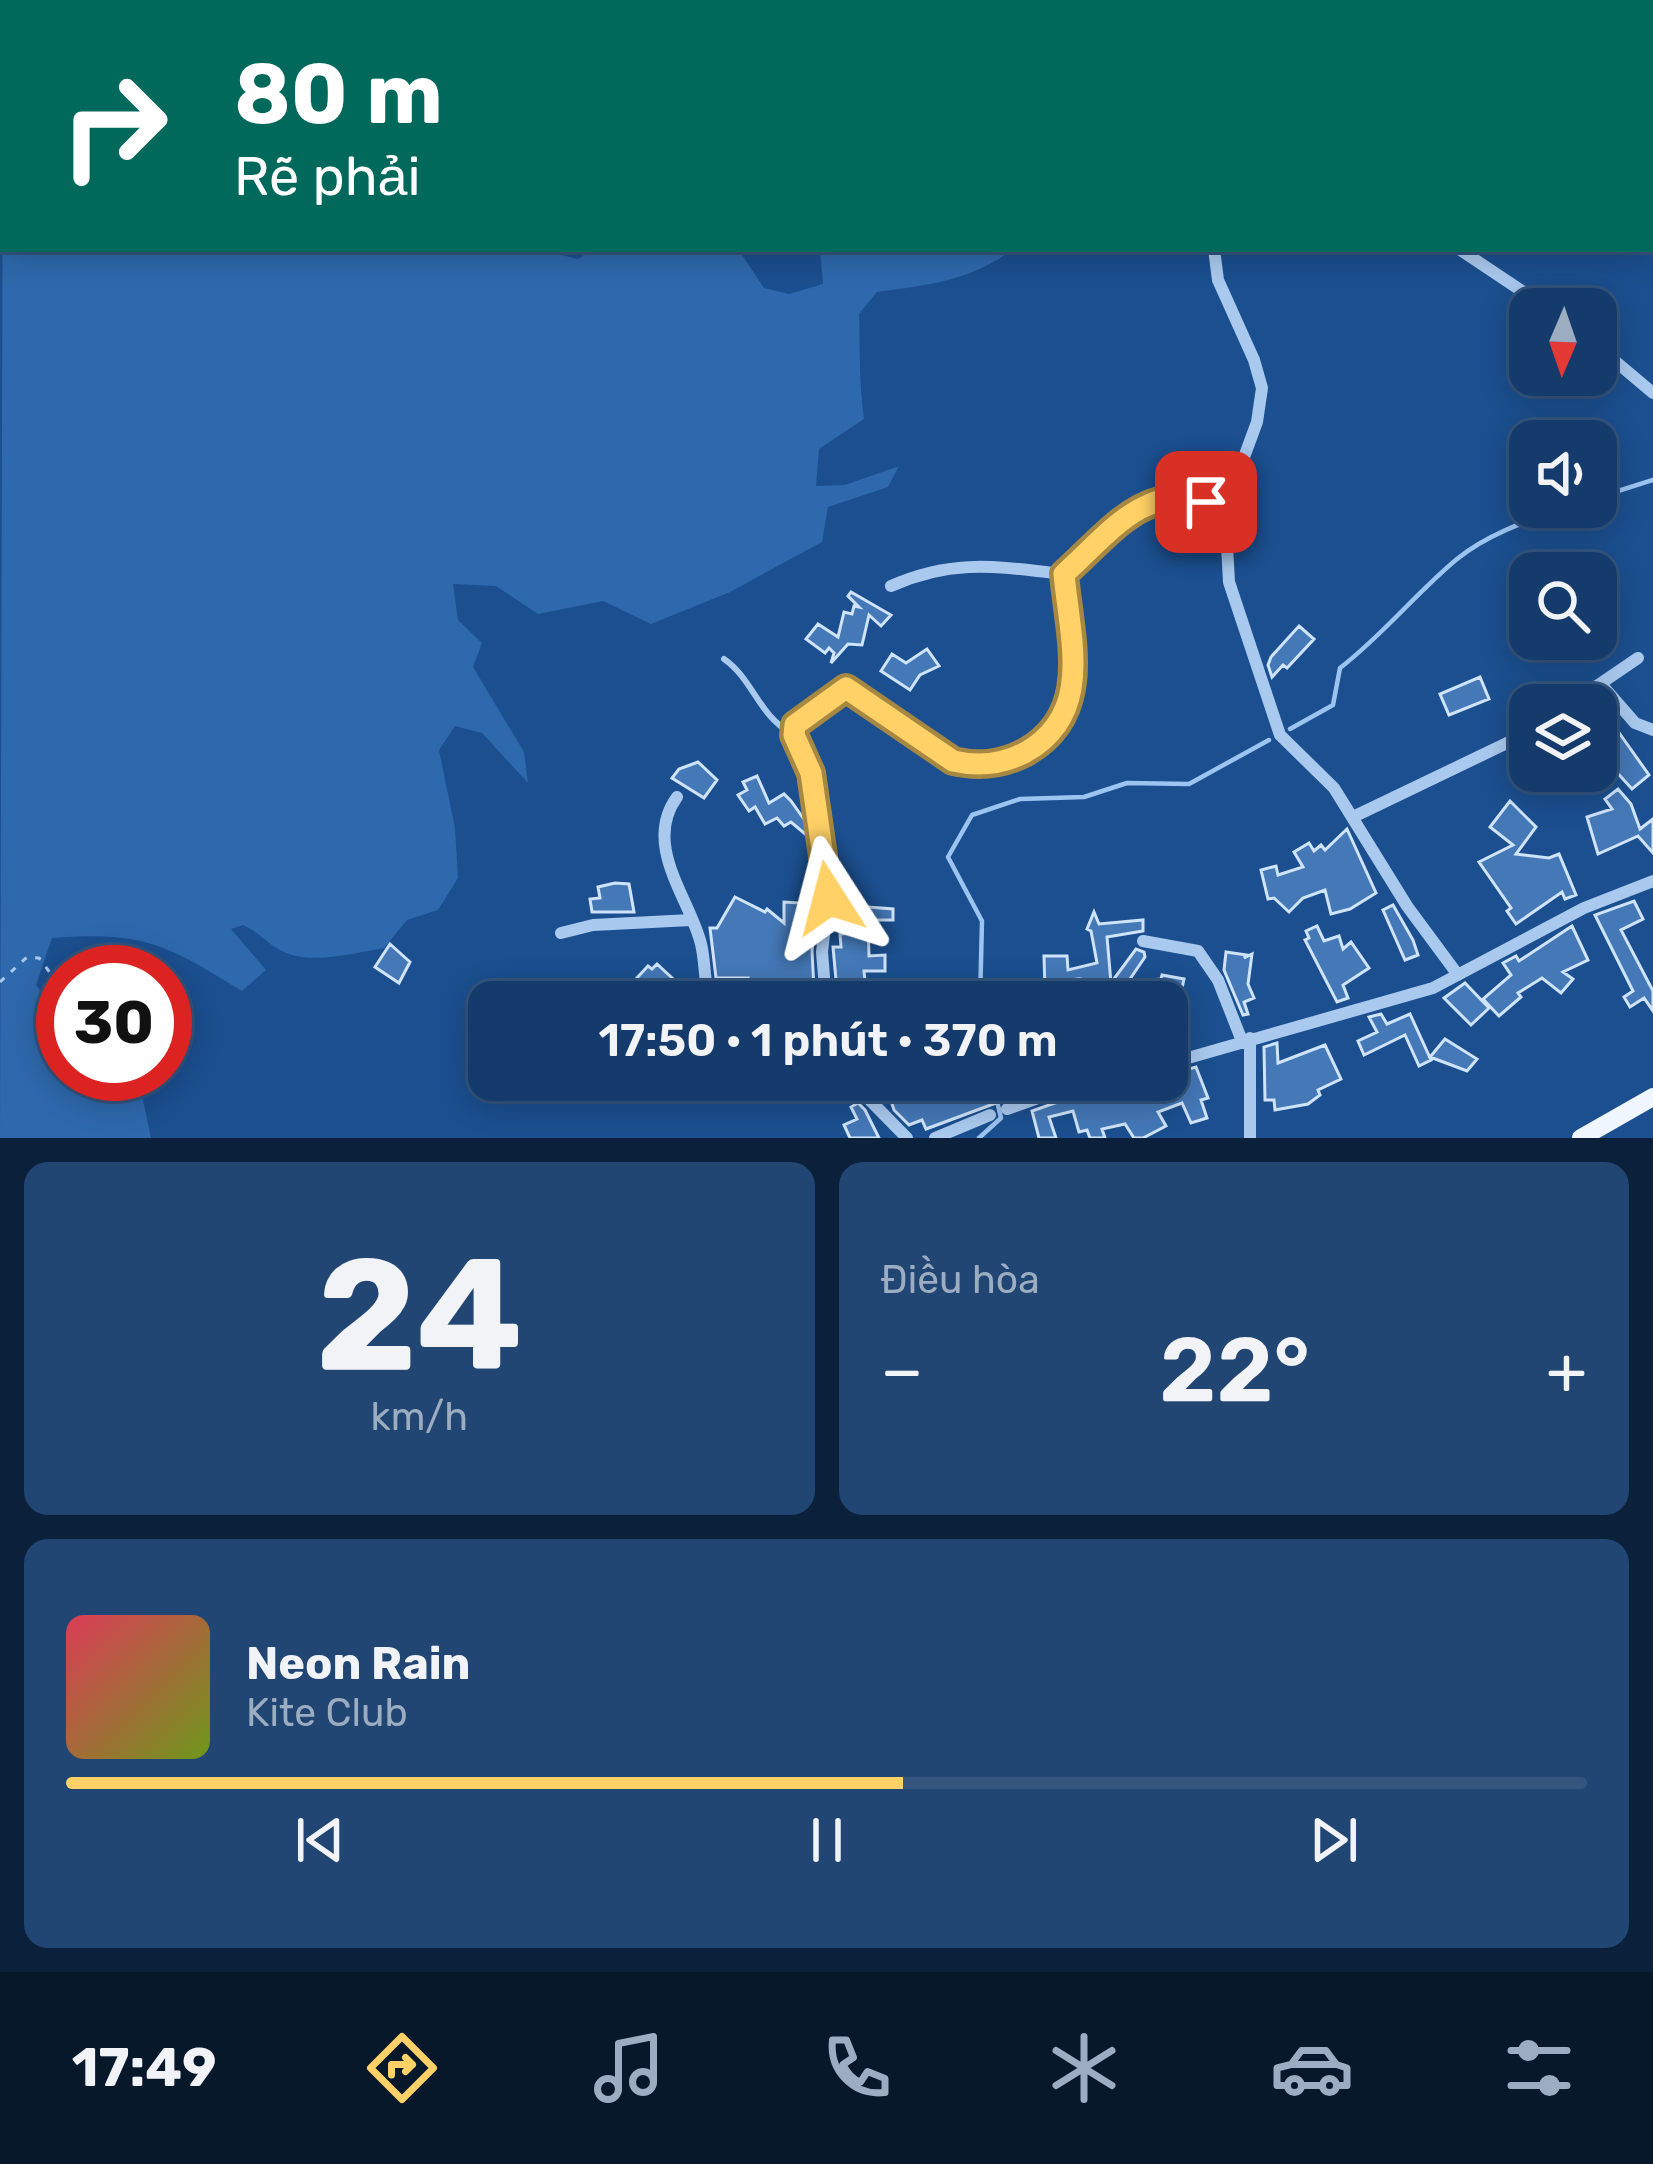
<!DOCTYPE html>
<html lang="vi">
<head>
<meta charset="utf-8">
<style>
  :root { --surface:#143b6b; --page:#214673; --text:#f1f3f6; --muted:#9dadc1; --line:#33557e; --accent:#ffd166 }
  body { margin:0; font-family:Rubik,sans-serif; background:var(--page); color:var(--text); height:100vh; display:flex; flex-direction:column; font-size:45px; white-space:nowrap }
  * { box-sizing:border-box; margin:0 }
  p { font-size:39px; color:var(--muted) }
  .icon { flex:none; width:66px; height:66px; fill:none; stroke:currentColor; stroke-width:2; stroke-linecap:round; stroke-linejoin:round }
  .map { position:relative; height:1138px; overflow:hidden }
  .panel { display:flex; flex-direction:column; gap:24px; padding:24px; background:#0b203b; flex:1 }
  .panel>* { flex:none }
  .top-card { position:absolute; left:0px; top:0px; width:1653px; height:252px; box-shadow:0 6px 30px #0003,0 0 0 3px var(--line); background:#00695c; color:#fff; overflow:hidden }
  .needle { width:78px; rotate:182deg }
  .buttons { position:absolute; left:1509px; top:288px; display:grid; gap:24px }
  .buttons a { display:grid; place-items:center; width:108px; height:108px; border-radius:24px; background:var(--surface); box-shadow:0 6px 30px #0003,0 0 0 3px var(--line); font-size:60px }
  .speed { position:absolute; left:36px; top:945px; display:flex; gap:24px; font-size:60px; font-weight:700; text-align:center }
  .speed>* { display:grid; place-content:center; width:156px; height:156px; border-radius:50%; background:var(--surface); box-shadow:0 6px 30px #0003,0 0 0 3px var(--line); line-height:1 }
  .speed .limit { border:18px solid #d22; background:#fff; color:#111 }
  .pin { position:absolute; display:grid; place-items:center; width:102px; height:102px; color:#fff; margin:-51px; border-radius:24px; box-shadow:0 6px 18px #0006 }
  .me { position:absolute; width:132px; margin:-66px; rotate:351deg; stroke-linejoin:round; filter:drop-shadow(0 0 9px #0008) }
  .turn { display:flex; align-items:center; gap:42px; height:252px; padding:0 36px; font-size:54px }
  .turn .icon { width:156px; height:156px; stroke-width:2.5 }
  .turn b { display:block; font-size:84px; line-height:102px }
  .big { font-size:90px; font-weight:600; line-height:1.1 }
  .panel .card { flex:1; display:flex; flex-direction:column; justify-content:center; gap:18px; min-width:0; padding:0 42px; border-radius:24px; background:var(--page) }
  .panel .dial { align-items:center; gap:0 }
  .dial b { font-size:156px; line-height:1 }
  .song { display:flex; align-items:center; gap:36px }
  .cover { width:144px; height:144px; border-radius:18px; background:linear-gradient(135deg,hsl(350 70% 55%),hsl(80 70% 35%)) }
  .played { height:12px; border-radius:6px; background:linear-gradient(90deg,var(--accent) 55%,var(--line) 55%) }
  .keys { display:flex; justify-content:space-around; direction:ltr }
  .heat { display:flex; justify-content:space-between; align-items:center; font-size:66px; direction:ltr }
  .panel .tiles { flex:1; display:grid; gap:24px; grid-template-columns:1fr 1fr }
  .card:last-child { grid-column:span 2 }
  .trip { position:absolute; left:468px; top:981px; width:720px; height:120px; border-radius:24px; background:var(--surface); box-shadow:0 6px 30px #0003,0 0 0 3px var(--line); font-weight:600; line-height:120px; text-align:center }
  .dock { display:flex; height:192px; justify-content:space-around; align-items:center; background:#08182b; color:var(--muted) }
  .dock .icon { width:84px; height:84px }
  .dock .current { color:var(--accent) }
  .dock b { font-size:54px; color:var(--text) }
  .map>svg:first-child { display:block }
  .green { fill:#2e69ad }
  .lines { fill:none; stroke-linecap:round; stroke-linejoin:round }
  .stream { stroke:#9cc4f0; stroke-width:4.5 }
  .building { fill:#4478b7; stroke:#cfe3fa; stroke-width:3 }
  .path { stroke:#a9c9ee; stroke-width:3; stroke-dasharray:6 9; stroke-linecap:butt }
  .lane { stroke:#a9c9ee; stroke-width:6 }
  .street { stroke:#a9c9ee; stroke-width:12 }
  .primary { stroke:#f0f6ff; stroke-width:18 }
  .route-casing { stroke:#a68842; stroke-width:30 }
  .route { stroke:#ffd166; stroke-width:21 }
</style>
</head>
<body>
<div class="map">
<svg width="1653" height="1138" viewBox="0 0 1653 1138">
  <rect width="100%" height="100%" fill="#1b4f8f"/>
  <!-- green -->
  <path class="green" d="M 3,71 L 3,249 L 537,249 L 578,259 L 593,249 L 738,249 L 764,288 L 789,294 L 823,284 L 820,249 L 1013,249 C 971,281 928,285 877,292 L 859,314 C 860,350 859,383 864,419 L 819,449 L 816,486 L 845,485 L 899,466 L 888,487 L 828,507 L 822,542 L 730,592 L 651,624 L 603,601 L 538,614 L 496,586 L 453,584 L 458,620 L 482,643 L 473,667 L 524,752 L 528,783 L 482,733 L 455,726 L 439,750 L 455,828 L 458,878 L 438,910 L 407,920 L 384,948 C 354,953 313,965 284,952 C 270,946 259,932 243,925 L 231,929 L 266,970 L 242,991 C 166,944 143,931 52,938 L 36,985 L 63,1022 L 63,1074 L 120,1074 L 143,1100 L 151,1138 L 0,1138 Z"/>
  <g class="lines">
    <!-- stream -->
    <path class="stream" d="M 1596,498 L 1653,480
      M 1290,729 L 1333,705 L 1340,668 C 1383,635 1416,593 1457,559 C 1489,533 1530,520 1567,507
      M 980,1002 L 982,921 L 948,857 L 972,815 L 1020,799 L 1084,797 L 1127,783 L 1189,784 L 1269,740
      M 979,1138 L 1001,1118 L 992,1080"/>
  </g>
  <!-- building -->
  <path class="building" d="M 851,592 L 891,615 L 881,626 L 869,615 L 862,645 L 848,644 L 831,663 L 834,653 L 829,648 L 825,653 L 806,639 L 818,624 L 838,637 L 844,612 L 852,614 L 854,606 L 859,607 L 848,596 Z
    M 1299,626 L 1314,639 L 1287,668 L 1283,665 L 1272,677 L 1268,665 L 1271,657 Z
    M 927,649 L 939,666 L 920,675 L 910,690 L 881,671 L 892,654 L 906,663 Z
    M 1480,677 L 1489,699 L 1449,715 L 1440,694 Z
    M 1615,727 L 1649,775 L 1632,789 L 1602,756 L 1596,760 L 1596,737 Z
    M 698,762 L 717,780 L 704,798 L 672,778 L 679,769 Z
    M 757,776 L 769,803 L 784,794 L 791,801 L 808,825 L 810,838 L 791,822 L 784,826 L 777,818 L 765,824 L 755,807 L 749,811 L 738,795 L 747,790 L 743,782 Z
    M 1618,789 L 1631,804 L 1640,829 L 1653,819 L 1653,853 L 1638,836 L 1598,854 L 1587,817 L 1612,809 L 1605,799 Z
    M 1510,801 L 1536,827 L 1516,854 L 1549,858 L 1559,854 L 1576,895 L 1565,899 L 1562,892 L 1516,924 L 1507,911 L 1511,908 L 1479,862 L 1513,845 L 1490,827 Z
    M 1347,829 L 1376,893 L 1350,909 L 1331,914 L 1325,890 L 1303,898 L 1289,912 L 1274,898 L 1268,899 L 1261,870 L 1276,866 L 1278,875 L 1303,867 L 1294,852 L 1309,843 L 1314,851 L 1321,845 L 1325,850 Z
    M 615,883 L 629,884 L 634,912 L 592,912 L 590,899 L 600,898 L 598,887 Z
    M 735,897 L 765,912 L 767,909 L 784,923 L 784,902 L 817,904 L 812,951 L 814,989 L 747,987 L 748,978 L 716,978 L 710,928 L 717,928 Z
    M 1634,901 L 1643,919 L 1621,930 L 1653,991 L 1653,1011 L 1644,998 L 1630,1007 L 1624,997 L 1633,991 L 1595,915 Z
    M 1393,905 L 1413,940 L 1418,955 L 1405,960 L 1383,910 Z
    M 855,906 L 893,909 L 893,920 L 868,920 L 869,956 L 885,955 L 885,971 L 864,971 L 867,1002 L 838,1002 L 833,947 L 841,947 L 840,934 L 856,933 Z
    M 1094,912 L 1099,924 L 1143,920 L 1143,931 L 1107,937 L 1111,983 L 1136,949 L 1144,952 L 1145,957 L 1128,982 L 1161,979 L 1162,975 L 1184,979 L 1177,1011 L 1167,1009 L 1167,1002 L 1088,1002 L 1087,985 L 1081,979 L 1070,980 L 1078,979 L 1078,988 L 1045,991 L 1044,956 L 1067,956 L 1068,970 L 1097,963 L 1091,931 L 1087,929 Z
    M 1317,926 L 1324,941 L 1339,936 L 1343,949 L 1351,942 L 1369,968 L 1343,985 L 1348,998 L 1337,1002 L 1305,940 L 1309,938 L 1306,931 Z
    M 1572,926 L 1588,960 L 1563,972 L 1573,979 L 1561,993 L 1542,978 L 1518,993 L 1521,997 L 1499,1016 L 1483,999 L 1511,975 L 1503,963 L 1516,956 L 1519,961 Z
    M 390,944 L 410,962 L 399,983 L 375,967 Z
    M 1226,952 L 1247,955 L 1244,958 L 1252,954 L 1248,984 L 1254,998 L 1244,1002 L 1248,1014 L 1243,1015 L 1224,970 Z
    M 657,964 L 685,990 L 680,996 L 660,981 L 646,991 L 635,980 L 648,966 L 652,969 Z
    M 1465,983 L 1489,1008 L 1471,1025 L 1444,998 Z
    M 1381,1014 L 1387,1024 L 1410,1014 L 1431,1060 L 1419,1066 L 1405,1035 L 1364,1055 L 1358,1041 L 1377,1032 L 1369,1017 Z
    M 1445,1039 L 1477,1059 L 1467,1071 L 1430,1057 Z
    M 1277,1043 L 1278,1063 L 1325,1045 L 1341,1079 L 1318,1090 L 1320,1095 L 1308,1104 L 1275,1110 L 1274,1100 L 1265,1100 L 1264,1047 Z
    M 1196,1067 L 1208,1098 L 1201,1100 L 1207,1118 L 1191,1123 L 1182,1103 L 1158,1112 L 1166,1126 L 1143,1138 L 1134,1138 L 1125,1124 L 1102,1129 L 1105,1138 L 1090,1138 L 1087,1130 L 1079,1132 L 1073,1111 L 1049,1117 L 1056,1138 L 1039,1138 L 1032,1111 L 1092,1090 L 1098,1080 L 1177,1080 L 1174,1073 Z
    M 865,1080 L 985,1080 L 988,1087 L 1003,1081 L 1007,1092 L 994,1096 L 996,1103 L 926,1129 L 922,1120 L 909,1125 L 894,1110 L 887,1088 L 876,1092 Z
    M 858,1103 L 865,1110 L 879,1138 L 850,1138 L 844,1125 L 857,1119 L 851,1107 Z"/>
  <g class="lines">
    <!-- path -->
    <path class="path" d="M 0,982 L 27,957 L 39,958 L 63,990"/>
    <!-- lane -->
    <path class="lane" d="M 1581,0 L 1585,3
      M 1650,35 L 1653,34
      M 724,659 C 753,679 759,716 791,733"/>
    <!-- street -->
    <path class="street" d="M 1214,249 L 1218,280 L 1254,360 L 1262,388 L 1257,422 L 1225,509 L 1229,582 L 1280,735 L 1334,788 L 1407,906 L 1458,975
      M 1459,249 L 1549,309
      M 1596,345 L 1653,393
      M 891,586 C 954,558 999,567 1064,574 C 1122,523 1141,478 1225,509
      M 1601,684 L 1635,723 L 1653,730
      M 1569,705 L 1638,658
      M 677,797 C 642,845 690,899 701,944 C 705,960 704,977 708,993 C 745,1008 789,993 828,1002
      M 1353,817 L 1530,732
      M 561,933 L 593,925 L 691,920
      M 1143,941 L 1198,951 L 1218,980 L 1242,1041
      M 826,1001 L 822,952 L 829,891 L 811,773 L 794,735 L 795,725 L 846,688 L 953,761 C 979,767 1002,765 1026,752 C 1094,713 1070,640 1064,574
      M 1167,1064 L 1433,988 L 1584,908 L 1653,881
      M 850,1080 L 907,1138
      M 1007,1109 L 1088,1080
      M 935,1138 L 990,1115
      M 1250,1138 L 1250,1038"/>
    <!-- primary -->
    <path class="primary" d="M 1581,1138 L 1653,1097"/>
  </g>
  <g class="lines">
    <defs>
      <path id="route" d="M 829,898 L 811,773 L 794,735 L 795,725 L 846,688 L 953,761 C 979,767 1002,765 1026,752 C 1094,713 1070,640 1064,574 C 1107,536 1143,483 1206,502"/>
    </defs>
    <!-- route casing -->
    <use href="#route" class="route-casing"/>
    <!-- route -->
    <use href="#route" class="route"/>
  </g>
</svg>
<div class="buttons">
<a><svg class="needle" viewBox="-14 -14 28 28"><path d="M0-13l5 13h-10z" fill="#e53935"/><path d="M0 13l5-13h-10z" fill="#9dadc1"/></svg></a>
<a><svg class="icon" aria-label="sound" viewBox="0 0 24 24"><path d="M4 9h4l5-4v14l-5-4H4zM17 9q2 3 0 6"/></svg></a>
<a><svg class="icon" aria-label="search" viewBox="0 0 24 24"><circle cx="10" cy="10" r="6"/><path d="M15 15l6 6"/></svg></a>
<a><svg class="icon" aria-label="layers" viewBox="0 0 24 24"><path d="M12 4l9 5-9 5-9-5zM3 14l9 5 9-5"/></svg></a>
</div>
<div class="speed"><div class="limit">30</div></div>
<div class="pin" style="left:1206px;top:502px;background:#d93025"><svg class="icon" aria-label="arrive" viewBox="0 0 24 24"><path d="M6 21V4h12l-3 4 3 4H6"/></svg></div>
<svg class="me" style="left:829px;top:898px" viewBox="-20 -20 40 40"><path d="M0-17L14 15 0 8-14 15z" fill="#ffd166" stroke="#fff" stroke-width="4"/></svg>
<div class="trip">17:50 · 1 phút · 370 m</div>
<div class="top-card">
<div class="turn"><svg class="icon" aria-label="right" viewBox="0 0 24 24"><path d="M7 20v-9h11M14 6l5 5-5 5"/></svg><div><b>80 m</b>Rẽ phải</div></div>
</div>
</div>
<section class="panel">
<div class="tiles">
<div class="card dial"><b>24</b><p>km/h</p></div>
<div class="card"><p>Điều hòa</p>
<div class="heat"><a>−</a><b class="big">22°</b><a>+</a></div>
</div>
<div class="card">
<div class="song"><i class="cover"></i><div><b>Neon Rain</b><p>Kite Club</p></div></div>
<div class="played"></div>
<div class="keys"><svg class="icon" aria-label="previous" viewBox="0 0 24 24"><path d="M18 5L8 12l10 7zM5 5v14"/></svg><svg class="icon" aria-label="pause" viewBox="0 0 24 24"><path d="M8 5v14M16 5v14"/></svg><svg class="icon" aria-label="next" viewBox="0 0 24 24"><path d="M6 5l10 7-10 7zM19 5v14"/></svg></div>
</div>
</div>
</section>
<nav class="dock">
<b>17:49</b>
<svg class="icon current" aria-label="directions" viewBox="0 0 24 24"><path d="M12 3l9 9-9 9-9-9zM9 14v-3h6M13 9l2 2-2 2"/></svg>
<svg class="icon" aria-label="music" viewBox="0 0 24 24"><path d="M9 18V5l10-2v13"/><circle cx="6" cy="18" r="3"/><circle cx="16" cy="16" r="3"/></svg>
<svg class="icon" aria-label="phone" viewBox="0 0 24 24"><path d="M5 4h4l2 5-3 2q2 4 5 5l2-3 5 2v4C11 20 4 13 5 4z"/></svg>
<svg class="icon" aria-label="climate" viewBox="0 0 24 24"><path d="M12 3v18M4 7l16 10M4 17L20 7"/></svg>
<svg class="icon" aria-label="car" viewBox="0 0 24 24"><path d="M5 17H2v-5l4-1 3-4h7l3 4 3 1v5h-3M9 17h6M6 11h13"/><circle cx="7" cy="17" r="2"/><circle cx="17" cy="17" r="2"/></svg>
<svg class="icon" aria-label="filters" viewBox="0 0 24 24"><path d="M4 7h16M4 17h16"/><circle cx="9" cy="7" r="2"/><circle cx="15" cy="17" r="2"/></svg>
</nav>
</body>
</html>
